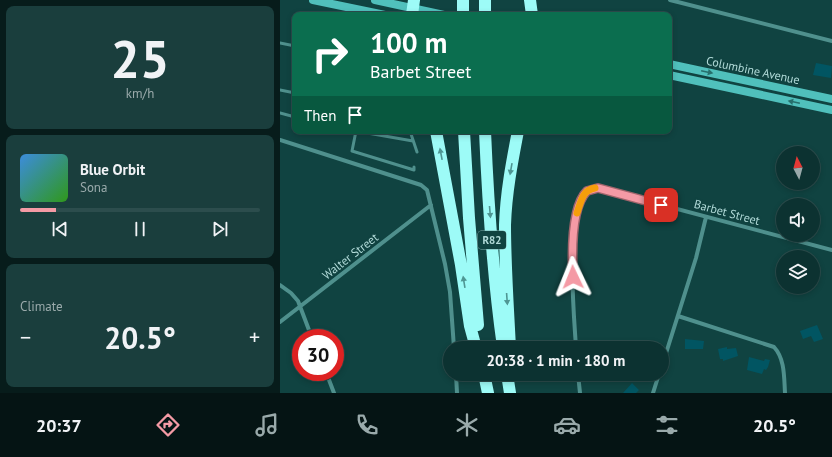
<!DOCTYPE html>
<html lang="en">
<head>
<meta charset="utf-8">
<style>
  :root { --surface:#0c3231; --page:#1a3e3d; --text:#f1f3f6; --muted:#9aaaab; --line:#2c4d4d; --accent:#f49aa5 }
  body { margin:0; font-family:"PT Sans",sans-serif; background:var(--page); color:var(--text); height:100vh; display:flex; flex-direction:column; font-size:15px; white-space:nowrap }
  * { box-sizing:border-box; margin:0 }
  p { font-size:13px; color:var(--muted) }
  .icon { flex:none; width:22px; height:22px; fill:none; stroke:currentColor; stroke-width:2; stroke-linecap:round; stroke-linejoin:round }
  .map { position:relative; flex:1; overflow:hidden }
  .side { display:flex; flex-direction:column; gap:6px; padding:6px; background:#071c1b; width:280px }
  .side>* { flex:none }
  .hud { position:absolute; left:12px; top:12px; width:380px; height:122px; border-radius:8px; box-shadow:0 2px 6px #0003,0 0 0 1px var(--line); background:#0b6e4f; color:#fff; overflow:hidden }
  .needle { width:26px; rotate:354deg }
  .buttons { position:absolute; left:496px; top:146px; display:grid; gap:8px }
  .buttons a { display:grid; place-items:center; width:44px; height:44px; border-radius:50%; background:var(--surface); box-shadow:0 2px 6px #0003,0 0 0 1px var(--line); font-size:20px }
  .speed { position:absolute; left:12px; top:329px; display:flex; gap:8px; font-size:20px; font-weight:700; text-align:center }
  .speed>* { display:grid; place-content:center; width:52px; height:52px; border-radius:50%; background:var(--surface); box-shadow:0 2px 6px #0003,0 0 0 1px var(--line); line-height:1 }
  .speed .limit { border:6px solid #d22; background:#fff; color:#111 }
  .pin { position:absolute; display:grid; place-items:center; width:34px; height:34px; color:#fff; margin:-17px; border-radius:8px; box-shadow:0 2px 6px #0006 }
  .me { position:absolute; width:44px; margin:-22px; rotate:358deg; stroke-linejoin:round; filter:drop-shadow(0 0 3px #0008) }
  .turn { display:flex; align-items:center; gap:14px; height:84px; padding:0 12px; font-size:18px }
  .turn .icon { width:52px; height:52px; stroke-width:2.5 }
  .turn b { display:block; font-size:28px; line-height:34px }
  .then { display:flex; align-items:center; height:38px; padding:0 12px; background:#0003; gap:8px; font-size:15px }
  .big { font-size:30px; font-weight:800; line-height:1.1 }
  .side .widget { flex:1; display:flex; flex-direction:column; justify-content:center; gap:6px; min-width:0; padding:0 14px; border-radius:8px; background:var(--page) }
  .side .dial { align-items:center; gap:0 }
  .dial b { font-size:52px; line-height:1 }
  .song { display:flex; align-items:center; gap:12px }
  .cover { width:48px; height:48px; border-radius:6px; background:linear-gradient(135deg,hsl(210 70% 55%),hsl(110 70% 35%)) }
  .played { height:4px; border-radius:2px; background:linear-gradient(90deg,var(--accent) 15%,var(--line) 15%) }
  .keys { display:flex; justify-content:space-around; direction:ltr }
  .heat { display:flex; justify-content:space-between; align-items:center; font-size:22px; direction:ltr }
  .trip { position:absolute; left:163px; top:341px; width:226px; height:40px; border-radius:20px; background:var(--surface); box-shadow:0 2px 6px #0003,0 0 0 1px var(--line); font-weight:800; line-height:40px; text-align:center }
  .tabs { display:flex; height:64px; justify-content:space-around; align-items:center; background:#051414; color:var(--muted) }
  .tabs .icon { width:28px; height:28px }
  .tabs .selected { color:var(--accent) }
  .tabs b { font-size:18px; color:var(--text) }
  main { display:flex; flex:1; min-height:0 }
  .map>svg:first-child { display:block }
  .building { fill:#015562 }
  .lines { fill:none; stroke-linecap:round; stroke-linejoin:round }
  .service { stroke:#4f908d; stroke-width:3 }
  .minor { stroke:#4f908d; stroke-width:4 }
  .secondary { stroke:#50c0bc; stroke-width:8 }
  .motorway { stroke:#9dfbf7; stroke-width:12 }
  .oneway { fill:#266f6c }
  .oneway2 { fill:#4f9693 }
  .route-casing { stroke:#9f646b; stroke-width:10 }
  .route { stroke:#f49aa5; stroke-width:7 }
  .slow { stroke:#f59e0b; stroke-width:7 }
  .labels { text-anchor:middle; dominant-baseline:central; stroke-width:4; stroke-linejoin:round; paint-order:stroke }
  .shield { fill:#104341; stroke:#81adab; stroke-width:1 }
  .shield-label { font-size:11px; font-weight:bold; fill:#b2dbd9 }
  .street-label { font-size:12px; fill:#b2dbd9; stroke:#104341 }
</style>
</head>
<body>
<main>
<section class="side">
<div class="widget dial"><b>25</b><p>km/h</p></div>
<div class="widget">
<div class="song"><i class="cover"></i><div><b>Blue Orbit</b><p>Sona</p></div></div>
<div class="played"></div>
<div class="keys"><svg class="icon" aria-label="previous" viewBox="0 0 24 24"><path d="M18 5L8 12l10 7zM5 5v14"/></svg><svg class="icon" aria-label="pause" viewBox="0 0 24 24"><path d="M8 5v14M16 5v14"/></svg><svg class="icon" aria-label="next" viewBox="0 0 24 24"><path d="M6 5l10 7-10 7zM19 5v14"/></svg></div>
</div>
<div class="widget"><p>Climate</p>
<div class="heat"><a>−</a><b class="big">20.5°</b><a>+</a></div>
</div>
</section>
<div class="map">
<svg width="552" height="393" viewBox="0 0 552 393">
  <rect width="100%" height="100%" fill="#104341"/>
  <!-- building -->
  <path class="building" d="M 536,63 L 552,66 L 551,78 L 533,75 Z
    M 537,325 L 543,339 L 534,342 L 531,336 L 523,339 L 520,331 Z
    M 405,339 L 424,341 L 423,349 L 405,349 Z
    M 447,347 L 447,349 L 456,348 L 458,356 L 443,361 L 443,359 L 440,359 L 438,349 Z
    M 469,357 L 484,361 L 485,359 L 490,360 L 488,367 L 486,370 L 484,369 L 482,374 L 467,370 Z
    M 352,383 L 359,390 L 356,393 L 343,393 Z"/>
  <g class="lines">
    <!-- service -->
    <path class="service" d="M 0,43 L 15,46
      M 0,90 L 15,93
      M 0,113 L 15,117
      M 76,131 L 72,151 L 134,170 L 134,167
      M 76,131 L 133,141
      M 130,131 L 137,152"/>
    <!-- minor -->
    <path class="minor" d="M 390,0 L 552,41
      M 0,140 L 141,185 L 147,190 L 165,264 L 170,292 L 174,348
      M 0,285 L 11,293 L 18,301 L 32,338
      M 398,316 L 494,347 C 505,359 504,377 505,393
      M 0,322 L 151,205
      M 296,348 C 295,324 280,185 318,188 L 552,250
      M 382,366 L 416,258 L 426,217
      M 46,372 L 54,393
      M 176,374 L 177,393
      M 298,374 L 300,393
      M 373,393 L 379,374"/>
    <!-- secondary -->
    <path class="secondary" d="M 33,0 L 105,15
      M 95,0 L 164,15
      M 389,64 L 552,99
      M 389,75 L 552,110"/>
    <!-- motorway -->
    <path class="motorway" d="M 250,0 L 252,15
      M 132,15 L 134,0
      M 183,15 L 183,0
      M 205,15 L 205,0
      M 156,131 L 181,265 L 190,326 L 196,348
      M 184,131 L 189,218 L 198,325
      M 205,131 C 208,203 213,276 223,347
      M 230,348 C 228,307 225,266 225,225 C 226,193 232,162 238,131
      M 204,374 L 208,393
      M 227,374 L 230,393"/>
  </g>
  <!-- one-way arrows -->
  <defs><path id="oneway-solid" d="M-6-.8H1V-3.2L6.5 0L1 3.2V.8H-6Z"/></defs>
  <g class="oneway">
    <use href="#oneway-solid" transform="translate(427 72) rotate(12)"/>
    <use href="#oneway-solid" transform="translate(514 102) rotate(-168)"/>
  </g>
  <g class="oneway2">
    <use href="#oneway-solid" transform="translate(161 154) rotate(-101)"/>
    <use href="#oneway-solid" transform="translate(231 169) rotate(100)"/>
    <use href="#oneway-solid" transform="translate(210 212) rotate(85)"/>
    <use href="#oneway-solid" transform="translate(184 282) rotate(-99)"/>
    <use href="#oneway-solid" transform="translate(227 299) rotate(86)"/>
  </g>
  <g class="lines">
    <defs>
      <path id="route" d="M 293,277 C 292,255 291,207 307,191 L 318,188 L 381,205"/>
    </defs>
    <!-- route casing -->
    <use href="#route" class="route-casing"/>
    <!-- route -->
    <use href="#route" class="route"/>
    <!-- slow -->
    <path class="slow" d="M 297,213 C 301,202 302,190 315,188"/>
  </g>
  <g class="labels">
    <!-- shield labels -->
    <rect class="shield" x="198" y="231" width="28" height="18" rx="3"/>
    <g class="shield-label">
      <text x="212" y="240">R82</text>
    </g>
    <!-- street labels -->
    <g class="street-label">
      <text transform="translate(473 70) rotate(12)">Columbine Avenue</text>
      <text transform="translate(447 212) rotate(15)">Barbet Street</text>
      <text transform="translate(70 256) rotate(-38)">Walter Street</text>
    </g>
  </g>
</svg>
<div class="buttons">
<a><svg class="needle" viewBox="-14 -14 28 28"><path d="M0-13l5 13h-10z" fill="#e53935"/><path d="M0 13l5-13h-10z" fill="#9aaaab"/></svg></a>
<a><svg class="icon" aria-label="sound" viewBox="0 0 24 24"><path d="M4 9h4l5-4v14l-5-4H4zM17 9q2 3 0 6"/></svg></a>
<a><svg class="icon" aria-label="layers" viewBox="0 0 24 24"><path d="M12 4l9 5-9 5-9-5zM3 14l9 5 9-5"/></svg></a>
</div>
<div class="speed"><div class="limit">30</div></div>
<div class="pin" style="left:381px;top:205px;background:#d93025"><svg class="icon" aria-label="arrive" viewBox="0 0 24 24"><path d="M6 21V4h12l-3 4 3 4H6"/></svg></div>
<svg class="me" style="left:293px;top:277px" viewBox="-20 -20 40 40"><path d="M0-17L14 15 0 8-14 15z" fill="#f49aa5" stroke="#fff" stroke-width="4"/></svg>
<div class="trip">20:38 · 1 min · 180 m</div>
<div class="hud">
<div class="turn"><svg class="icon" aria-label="right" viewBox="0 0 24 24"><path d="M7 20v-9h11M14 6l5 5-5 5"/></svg><div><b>100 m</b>Barbet Street</div></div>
<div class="then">Then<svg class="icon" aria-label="arrive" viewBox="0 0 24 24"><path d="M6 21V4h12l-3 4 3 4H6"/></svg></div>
</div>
</div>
</main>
<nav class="tabs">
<b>20:37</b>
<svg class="icon selected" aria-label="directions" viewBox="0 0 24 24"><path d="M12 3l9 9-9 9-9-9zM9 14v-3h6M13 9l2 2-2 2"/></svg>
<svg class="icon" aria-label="music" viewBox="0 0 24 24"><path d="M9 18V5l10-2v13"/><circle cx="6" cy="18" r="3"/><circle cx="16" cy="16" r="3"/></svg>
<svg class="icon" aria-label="phone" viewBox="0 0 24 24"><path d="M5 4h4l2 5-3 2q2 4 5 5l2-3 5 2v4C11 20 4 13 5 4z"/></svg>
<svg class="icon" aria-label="climate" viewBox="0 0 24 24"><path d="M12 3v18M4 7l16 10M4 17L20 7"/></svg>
<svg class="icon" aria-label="car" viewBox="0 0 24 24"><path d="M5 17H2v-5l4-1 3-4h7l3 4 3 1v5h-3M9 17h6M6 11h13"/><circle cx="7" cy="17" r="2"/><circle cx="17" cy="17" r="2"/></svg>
<svg class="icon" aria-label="filters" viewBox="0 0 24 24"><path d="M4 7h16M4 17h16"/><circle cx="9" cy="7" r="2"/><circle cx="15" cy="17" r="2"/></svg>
<b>20.5°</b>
</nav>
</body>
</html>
